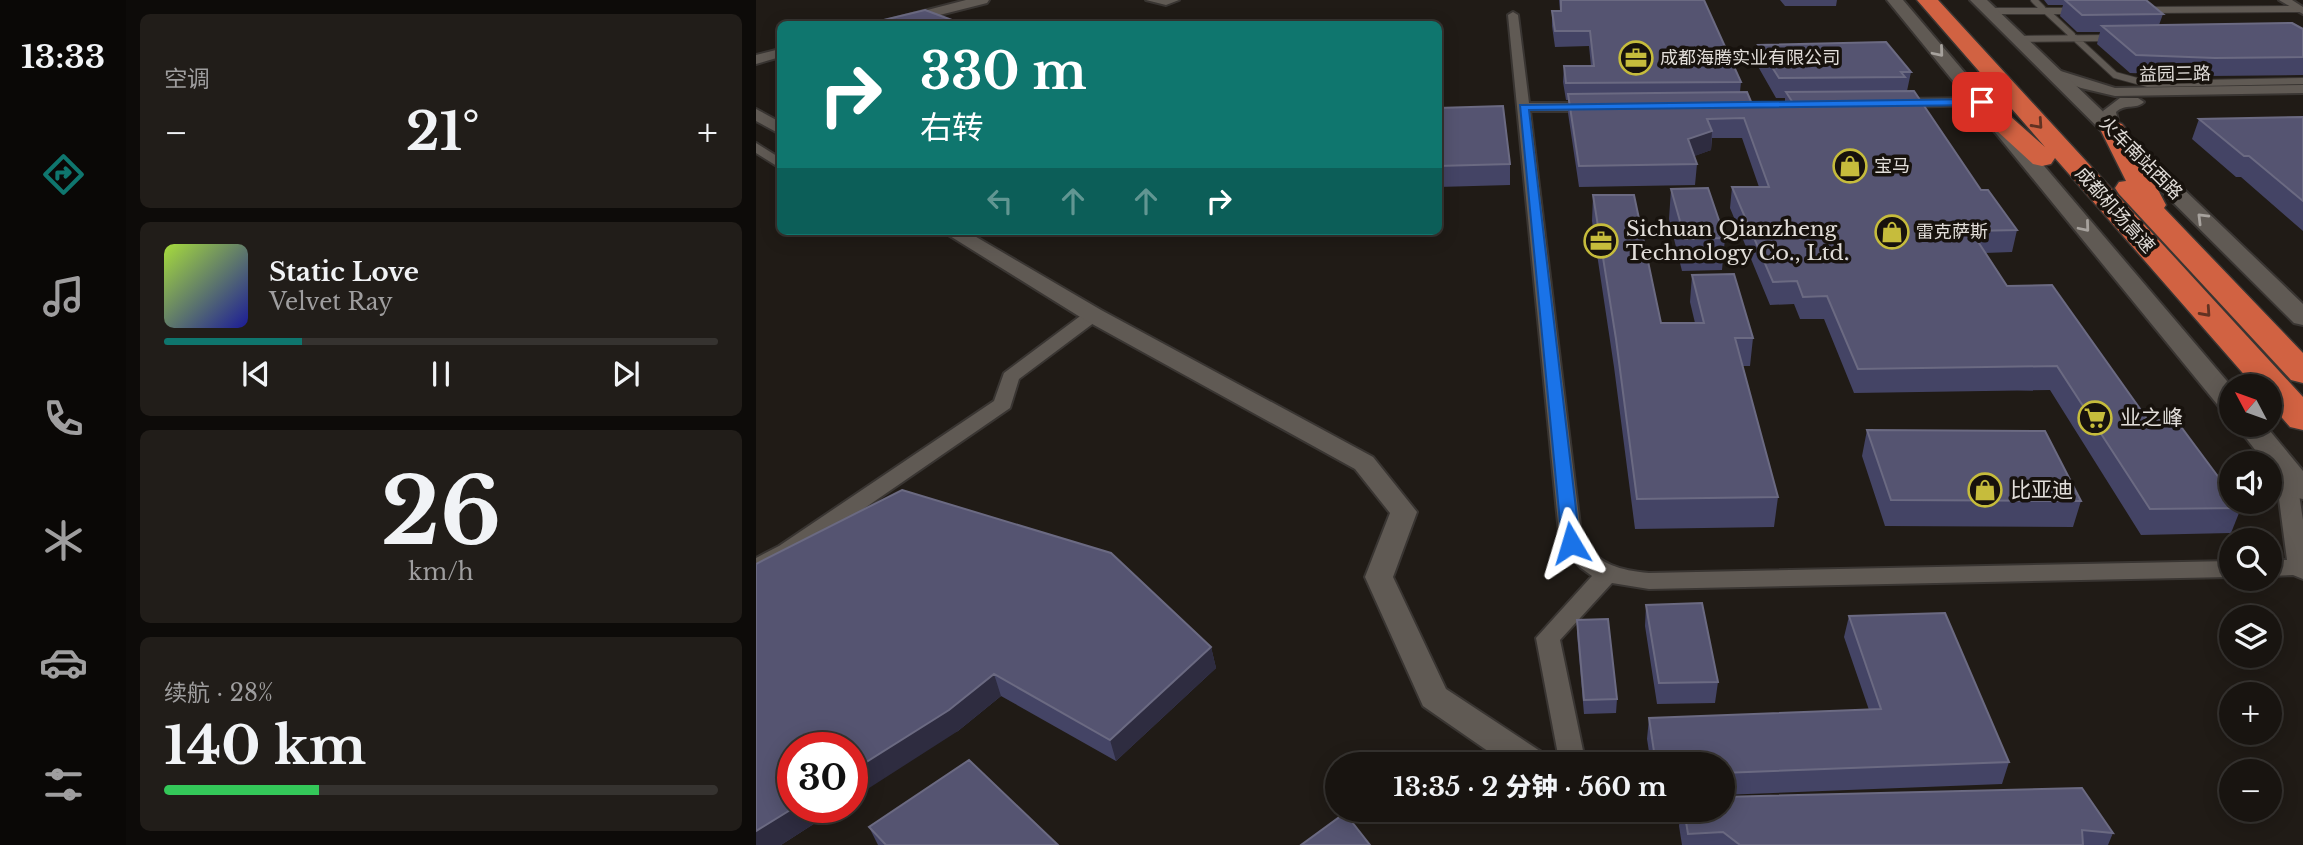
<!DOCTYPE html>
<html lang="zh">
<head>
<meta charset="utf-8">
<style>
  :root { --surface:#181410; --page:#211d19; --text:#f1f3f6; --muted:#9f9e9f; --line:#363330; --accent:#0f766e }
  body { margin:0; font-family:"Libre Baskerville","Noto Sans SC",serif; background:var(--page); color:var(--text); height:100vh; display:flex; flex-direction:column; font-size:26px; white-space:nowrap }
  * { box-sizing:border-box; margin:0 }
  p { font-size:23px; color:var(--muted) }
  .icon { flex:none; width:38px; height:38px; fill:none; stroke:currentColor; stroke-width:2; stroke-linecap:round; stroke-linejoin:round }
  .map { position:relative; flex:1; overflow:hidden }
  .panel { display:flex; flex-direction:column; gap:14px; padding:14px; background:#0d0b09; width:630px }
  .panel>* { flex:none }
  .hud { position:absolute; left:21px; top:21px; width:665px; height:214px; border-radius:10px; box-shadow:0 4px 18px #0003,0 0 0 2px var(--line); background:#0f766e; color:#fff; overflow:hidden }
  .needle { width:46px; rotate:311deg }
  .controls { position:absolute; left:1463px; top:374px; display:grid; gap:14px }
  .controls a { display:grid; place-items:center; width:63px; height:63px; border-radius:50%; background:var(--surface); box-shadow:0 4px 18px #0003,0 0 0 2px var(--line); font-size:35px }
  .speed { position:absolute; left:21px; top:732px; display:flex; gap:14px; font-size:35px; font-weight:700; text-align:center }
  .speed>* { display:grid; place-content:center; width:91px; height:91px; border-radius:50%; background:var(--surface); box-shadow:0 4px 18px #0003,0 0 0 2px var(--line); line-height:1 }
  .speed .limit { border:10px solid #d22; background:#fff; color:#111 }
  .pin { position:absolute; display:grid; place-items:center; width:60px; height:60px; color:#fff; margin:-30px; border-radius:14px; box-shadow:0 4px 10px #0006 }
  .me { position:absolute; width:77px; margin:-38px; rotate:353deg; stroke-linejoin:round; filter:drop-shadow(0 0 5px #0008) }
  .turn { display:flex; align-items:center; gap:24px; height:147px; padding:0 28px; font-size:32px }
  .turn .icon { width:91px; height:91px; stroke-width:2.5 }
  .turn b { display:block; font-size:49px; line-height:60px }
  .lanes { display:flex; align-items:center; height:66px; padding:0 28px; background:#0003; justify-content:center; gap:35px; direction:ltr }
  .lanes .off { opacity:.35 }
  .big { font-size:52px; font-weight:800; line-height:1.1 }
  .panel .widget { flex:1; display:flex; flex-direction:column; justify-content:center; gap:10px; min-width:0; padding:0 24px; border-radius:10px; background:var(--page) }
  .panel .dial { align-items:center; gap:0 }
  .dial b { font-size:91px; line-height:1 }
  .song { display:flex; align-items:center; gap:21px }
  .cover { width:84px; height:84px; border-radius:10px; background:linear-gradient(135deg,hsl(80 70% 55%),hsl(240 70% 35%)) }
  .played { height:7px; border-radius:4px; background:linear-gradient(90deg,var(--accent) 25%,var(--line) 25%) }
  .keys { display:flex; justify-content:space-around; direction:ltr }
  .heat { display:flex; justify-content:space-between; align-items:center; font-size:38px; direction:ltr }
  .charge { height:10px; border-radius:5px; background:linear-gradient(90deg,#34c759 28%,var(--line) 0) }
  .trip { position:absolute; left:569px; top:752px; width:410px; height:70px; border-radius:35px; background:var(--surface); box-shadow:0 4px 18px #0003,0 0 0 2px var(--line); font-weight:800; line-height:70px; text-align:center }
  main { display:flex; flex:1; min-height:0 }
  .dock { display:flex; flex-direction:column; width:126px; justify-content:space-around; align-items:center; background:#0a0806; color:var(--muted) }
  .dock .icon { width:49px; height:49px }
  .dock .selected { color:var(--accent) }
  .dock b { font-size:32px; color:var(--text) }
  .map>svg:first-child { display:block }
  .lines { fill:none; stroke-linecap:round; stroke-linejoin:round }
  .service-casing { stroke:#393532; stroke-width:8 }
  .minor-casing { stroke:#393532; stroke-width:4 }
  .tertiary-casing { stroke:#393532; stroke-width:4 }
  .secondary-casing { stroke:#393532; stroke-width:4 }
  .motorway-casing { stroke:#393532; stroke-width:3 }
  .service { stroke:#605a54; stroke-width:6 }
  .minor { fill:#605a54; fill-rule:evenodd }
  .tertiary { fill:#605a54; fill-rule:evenodd }
  .secondary { fill:#605a54; fill-rule:evenodd }
  .motorway { fill:#d16242; fill-rule:evenodd }
  .wall { fill:#444465 }
  .shaded-wall { fill:#2e2c40 }
  .building { fill:#555471; stroke:#6b6a82; stroke-width:2 }
  .oneway { stroke:#a7a29d }
  .oneway2 { stroke:#613222 }
  .route { fill:#1a73e8; stroke:#114b97; stroke-width:2 }
  .labels { text-anchor:middle; dominant-baseline:central; stroke-width:7; stroke-linejoin:round; paint-order:stroke }
  .far-poi-label { font-size:18px; fill:#e1ddd9; stroke:#17120d; text-anchor:start }
  .far-street-label { font-size:18px; fill:#e1ddd9; stroke:#17120d }
  .poi-label { font-size:21px; fill:#e1ddd9; stroke:#17120d; text-anchor:start }
</style>
</head>
<body>
<main>
<nav class="dock">
<b>13:33</b>
<svg class="icon selected" aria-label="directions" viewBox="0 0 24 24"><path d="M12 3l9 9-9 9-9-9zM9 14v-3h6M13 9l2 2-2 2"/></svg>
<svg class="icon" aria-label="music" viewBox="0 0 24 24"><path d="M9 18V5l10-2v13"/><circle cx="6" cy="18" r="3"/><circle cx="16" cy="16" r="3"/></svg>
<svg class="icon" aria-label="phone" viewBox="0 0 24 24"><path d="M5 4h4l2 5-3 2q2 4 5 5l2-3 5 2v4C11 20 4 13 5 4z"/></svg>
<svg class="icon" aria-label="climate" viewBox="0 0 24 24"><path d="M12 3v18M4 7l16 10M4 17L20 7"/></svg>
<svg class="icon" aria-label="car" viewBox="0 0 24 24"><path d="M5 17H2v-5l4-1 3-4h7l3 4 3 1v5h-3M9 17h6M6 11h13"/><circle cx="7" cy="17" r="2"/><circle cx="17" cy="17" r="2"/></svg>
<svg class="icon" aria-label="filters" viewBox="0 0 24 24"><path d="M4 7h16M4 17h16"/><circle cx="9" cy="7" r="2"/><circle cx="15" cy="17" r="2"/></svg>
</nav>
<section class="panel">
<div class="widget"><p>空调</p>
<div class="heat"><a>−</a><b class="big">21°</b><a>+</a></div>
</div>
<div class="widget">
<div class="song"><i class="cover"></i><div><b>Static Love</b><p>Velvet Ray</p></div></div>
<div class="played"></div>
<div class="keys"><svg class="icon" aria-label="previous" viewBox="0 0 24 24"><path d="M18 5L8 12l10 7zM5 5v14"/></svg><svg class="icon" aria-label="pause" viewBox="0 0 24 24"><path d="M8 5v14M16 5v14"/></svg><svg class="icon" aria-label="next" viewBox="0 0 24 24"><path d="M6 5l10 7-10 7zM19 5v14"/></svg></div>
</div>
<div class="widget dial"><b>26</b><p>km/h</p></div>
<div class="widget"><p>续航 · 28%</p><b class="big">140 km</b><div class="charge"></div></div>
</section>
<div class="map">
<svg width="1547" height="845" viewBox="0 0 1547 845">
  <rect width="100%" height="100%" fill="#201b16"/>
  <g class="lines">
    <defs>
      <path id="service" d="M 1278,0 L 1286,8
        M 1391,10 L 1543,9
        M 1233,11 L 1317,11
        M 1290,11 L 1316,35
        M 1319,38 L 1359,75 L 1392,84 L 1547,81
        M 1262,39 L 1353,38"/>
      <path id="minor" d="M 390,0 L 423,0 L 410,5 Z
        M 1523,0 L 1536,0 L 1547,7 L 1547,14 Z
        M 757,12 L 762,15 L 773,103 L 837,103 L 843,107 L 837,111 L 774,111 L 826,542 C 845,565 863,570 893,573 L 1475,561 L 1475,577 L 893,589 L 856,583 L 804,640 L 830,765 L 804,765 L 780,638 L 836,576 L 825,568 L 804,543 L 752,15 Z
        M 1295,68 L 1359,88 L 1547,85 L 1547,93 L 1359,96 L 1325,88 L 1291,75 L 1291,69 Z
        M 1226,98 L 1232,102 L 1230,105 L 1140,107 L 1134,103 L 1140,99 Z
        M 1364,98 L 1382,98 L 1388,102 C 1380,110 1370,103 1360,112 L 1364,129 L 1357,133 L 1352,132 L 1347,111 Z
        M 0,143 L 24,158 L 24,168 L 0,153 Z
        M 337,310 L 346,315 L 343,319 L 263,379 L 254,408 L 39,556 L 0,576 L 0,558 L 23,546 L 238,401 L 248,373 L 331,311 Z
        M 1529,462 L 1536,464 L 1539,468 L 1547,520 L 1547,579 L 1537,575 L 1514,576 L 1514,560 L 1531,560 L 1519,468 L 1522,464 Z"/>
      <path id="tertiary" d="M 210,0 L 233,0 L 231,3 L 148,24 L 127,24 L 129,21 Z
        M 24,49 L 24,57 L 0,64 L 0,55 Z
        M 0,109 L 24,122 L 24,134 L 0,121 Z
        M 186,231 L 210,231 L 345,310 L 617,457 L 661,512 L 637,577 L 690,689 L 790,755 L 795,765 L 752,765 L 667,706 L 609,577 L 634,513 L 599,469 L 329,320 Z"/>
      <path id="secondary" d="M 1131,0 L 1147,0 L 1476,387 L 1475,411 L 1465,409 Z
        M 1214,0 L 1231,0 L 1547,304 L 1547,325 L 1538,323 Z
        M 1480,425 L 1509,425 L 1547,471 L 1547,499 L 1536,497 L 1514,468 L 1514,464 L 1510,464 Z"/>
      <path id="motorway" d="M 1161,0 L 1182,0 L 1547,397 L 1547,430 L 1534,427 L 1514,404 L 1514,387 L 1499,387 L 1299,158 L 1295,164 L 1286,166 L 1277,164 L 1228,119 L 1225,114 L 1228,109 L 1237,107 L 1246,109 L 1289,147 Z
        M 1357,121 L 1366,124 L 1370,129 L 1410,205 L 1408,208 L 1547,353 L 1547,383 L 1535,380 L 1363,194 L 1359,188 L 1363,182 L 1370,181 L 1344,129 L 1348,124 Z"/>
    </defs>
    <!-- service casing -->
    <use href="#service" class="service-casing"/>
    <!-- minor casing -->
    <use href="#minor" class="minor-casing"/>
    <!-- tertiary casing -->
    <use href="#tertiary" class="tertiary-casing"/>
    <!-- secondary casing -->
    <use href="#secondary" class="secondary-casing"/>
    <!-- motorway casing -->
    <use href="#motorway" class="motorway-casing"/>
    <!-- service -->
    <use href="#service" class="service"/>
    <!-- minor -->
    <use href="#minor" class="minor"/>
    <!-- tertiary -->
    <use href="#tertiary" class="tertiary"/>
    <!-- secondary -->
    <use href="#secondary" class="secondary"/>
    <!-- motorway -->
    <use href="#motorway" class="motorway"/>
  </g>
  <!-- wall -->
  <path class="wall" d="M 803,0 L 948,0 L 985,82 L 984,92 L 996,104 L 1029,103 L 1029,98 L 1020,98 L 1000,63 L 1002,45 L 1155,72 L 1151,91 L 1225,190 L 1261,230 L 1256,252 L 1229,253 L 1251,286 L 1485,508 L 1475,533 L 1385,535 L 1294,390 L 1098,393 L 1068,319 L 1044,319 L 1038,304 L 1014,305 L 974,208 L 976,187 L 1003,187 L 986,138 L 956,138 L 955,150 L 938,156 L 941,164 L 939,185 L 823,187 L 812,113 L 812,100 L 810,100 L 807,82 L 808,66 L 835,66 L 833,46 L 799,47 L 796,26 L 796,11 L 804,11 Z
    M 1024,0 L 1081,0 L 1080,6 L 1029,6 Z
    M 1288,0 L 1390,0 L 1407,14 L 1403,25 L 1547,29 L 1547,75 L 1453,76 L 1374,73 L 1341,44 L 1344,32 L 1321,32 L 1304,16 L 1307,5 L 1292,5 Z
    M 682,108 L 754,164 L 754,185 L 682,187 Z
    M 1547,117 L 1547,231 L 1485,177 L 1480,177 L 1436,139 L 1443,119 Z
    M 915,189 L 969,238 L 966,270 L 926,271 L 913,219 Z
    M 837,195 L 905,323 L 939,323 L 934,302 L 936,275 L 997,338 L 994,366 L 987,366 L 1022,497 L 1018,527 L 879,529 L 858,367 L 836,221 Z
    M 1111,430 L 1325,501 L 1317,527 L 1129,526 L 1106,456 Z
    M 0,564 L 455,647 L 460,668 L 360,761 L 245,696 L 202,731 L 37,807 L 84,807 L 25,845 L 0,845 Z
    M 890,605 L 962,682 L 959,703 L 901,704 L 889,626 Z
    M 1093,616 L 1253,762 L 1246,784 L 966,795 L 966,765 L 895,765 L 891,739 L 893,718 L 1113,710 L 1088,637 Z
    M 821,620 L 861,699 L 860,713 L 828,714 L 821,634 Z
    M 966,797 L 1357,833 L 1352,845 L 926,845 L 923,826 L 925,810 L 966,810 Z
    M 113,827 L 302,845 L 122,845 Z"/>
  <!-- shaded-wall -->
  <path class="shaded-wall" d="M 956,131 L 955,150 L 931,159 L 932,139 Z
    M 455,647 L 460,668 L 360,761 L 354,740 Z
    M 238,674 L 245,696 L 202,731 L 96,799 L 96,771 Z
    M 39,807 L 84,807 L 25,845 L 0,845 L 0,831 Z"/>
  <!-- building -->
  <path class="building" d="M 805,0 L 948,0 L 985,82 L 810,83 L 808,66 L 838,66 L 834,31 L 799,31 L 796,11 L 805,11 Z
    M 1309,0 L 1390,0 L 1407,14 L 1326,15 Z
    M 169,10 L 204,23 L 192,24 L 111,24 Z
    M 1536,23 L 1547,29 L 1547,57 L 1459,58 L 1380,55 L 1346,26 Z
    M 1130,42 L 1155,72 L 1145,72 L 1149,77 L 1023,78 L 1002,45 Z
    M 1158,91 L 1225,190 L 1232,190 L 1261,230 L 1215,231 L 1251,286 L 1296,285 L 1392,420 L 1420,420 L 1475,494 L 1475,502 L 1481,502 L 1485,508 L 1394,509 L 1301,366 L 1102,369 L 1071,296 L 1047,297 L 1041,281 L 1017,282 L 976,187 L 1013,187 L 988,118 L 951,119 L 956,131 L 932,139 L 941,164 L 823,166 L 812,94 L 991,92 L 996,104 L 1037,103 L 1030,92 Z
    M 747,106 L 754,164 L 682,166 L 682,108 Z
    M 1547,117 L 1547,201 L 1493,156 L 1488,156 L 1443,119 Z
    M 952,188 L 969,238 L 929,239 L 915,189 Z
    M 837,195 L 878,195 L 905,323 L 948,323 L 936,275 L 978,274 L 997,338 L 979,338 L 1022,497 L 881,499 L 860,339 Z
    M 1111,430 L 1289,431 L 1325,501 L 1135,500 Z
    M 146,490 L 355,553 L 455,647 L 354,740 L 238,674 L 193,710 L 96,771 L 96,747 L 37,747 L 37,807 L 39,807 L 0,831 L 0,564 Z
    M 946,603 L 962,682 L 903,683 L 890,605 Z
    M 1189,613 L 1253,762 L 966,773 L 966,765 L 900,765 L 893,718 L 1125,709 L 1093,616 Z
    M 852,619 L 861,699 L 828,700 L 821,620 Z
    M 213,760 L 302,845 L 130,845 L 113,827 Z
    M 1326,788 L 1357,833 L 1326,830 L 1327,845 L 984,845 L 967,832 L 932,834 L 928,810 L 966,810 L 966,797 Z
    M 589,813 L 614,845 L 545,845 Z"/>
  <!-- one-way arrows -->
  <defs><path id="oneway-chevron" d="M-2-3.5L2.5 0L-2 3.5" fill="none" stroke-width="1.6" stroke-linecap="round" stroke-linejoin="round" transform="scale(1.75)"/></defs>
  <g class="oneway">
    <use href="#oneway-chevron" transform="translate(1183 52) rotate(50)"/>
    <use href="#oneway-chevron" transform="translate(1446 218) rotate(-135)"/>
    <use href="#oneway-chevron" transform="translate(1329 227) rotate(50)"/>
  </g>
  <g class="oneway2">
    <use href="#oneway-chevron" transform="translate(1282 124) rotate(48)"/>
    <use href="#oneway-chevron" transform="translate(1450 312) rotate(48)"/>
  </g>
  <!-- route -->
  <path class="route" d="M 1226,99 L 1230,100 L 1230,105 L 773,110 L 824,543 L 821,547 L 808,547 L 806,543 L 764,105 Z"/>
  <!-- icons -->
  <defs>
    <symbol id="office-ring" viewBox="-11 -11 22 22"><circle r="9.5" fill="#17120d" stroke="#c6bc3c" stroke-width="1.5"/><path d="M-6-3h4V-5.5h4V-3h4V5H-6ZM-1-4.5V-3h2v-1.5ZM-6 0V1H6V0Z" fill="#c6bc3c"/></symbol>
    <symbol id="shop-ring" viewBox="-11 -11 22 22"><circle r="9.5" fill="#17120d" stroke="#c6bc3c" stroke-width="1.5"/><path d="M-5-2.5h2.3a2.7 3.5 0 0 1 5.4 0H5L5.5 6h-11ZM-1.5-2.5h3a1.5 2.3 0 0 0-3 0Z" fill="#c6bc3c"/></symbol>
    <symbol id="supermarket-ring" viewBox="-11 -11 22 22"><circle r="9.5" fill="#17120d" stroke="#c6bc3c" stroke-width="1.5"/><path d="M-6-5.5h2.5l.6 2H6L4.5 2H-2.5L-4.4-4H-6ZM-1.5 3.2a1.3 1.3 0 1 0 .1 0ZM3 3.2a1.3 1.3 0 1 0 .1 0Z" fill="#c6bc3c"/></symbol>
  </defs>
  <g fill-rule="evenodd">
    <use href="#office-ring" x="861" y="39" width="38" height="38"/>
    <use href="#shop-ring" x="1075" y="147" width="38" height="38"/>
    <use href="#shop-ring" x="1117" y="213" width="38" height="38"/>
    <use href="#office-ring" x="826" y="222" width="38" height="38"/>
    <use href="#supermarket-ring" x="1320" y="399" width="38" height="38"/>
    <use href="#shop-ring" x="1210" y="471" width="38" height="38"/>
  </g>
  <g class="labels">
    <!-- far-poi labels -->
    <g class="far-poi-label">
      <text x="904" y="58">成都海腾实业有限公司</text>
      <text x="1118" y="166">宝马</text>
      <text x="1160" y="232">雷克萨斯</text>
    </g>
    <!-- far-street labels -->
    <g class="far-street-label">
      <text transform="translate(1419 74) rotate(-1)">益园三路</text>
      <text transform="translate(1385 158) rotate(45)">火车南站西路</text>
      <text transform="translate(1359 210) rotate(48)">成都机场高速</text>
    </g>
    <!-- poi labels -->
    <g class="poi-label">
      <text x="870" y="229">Sichuan Qianzheng<tspan x="870" dy="24">Technology Co., Ltd.</tspan></text>
      <text x="1364" y="418">业之峰</text>
      <text x="1254" y="490">比亚迪</text>
    </g>
  </g>
</svg>
<div class="controls">
<a><svg class="needle" viewBox="-14 -14 28 28"><path d="M0-13l5 13h-10z" fill="#e53935"/><path d="M0 13l5-13h-10z" fill="#9f9e9f"/></svg></a>
<a><svg class="icon" aria-label="sound" viewBox="0 0 24 24"><path d="M4 9h4l5-4v14l-5-4H4zM17 9q2 3 0 6"/></svg></a>
<a><svg class="icon" aria-label="search" viewBox="0 0 24 24"><circle cx="10" cy="10" r="6"/><path d="M15 15l6 6"/></svg></a>
<a><svg class="icon" aria-label="layers" viewBox="0 0 24 24"><path d="M12 4l9 5-9 5-9-5zM3 14l9 5 9-5"/></svg></a>
<a>+</a>
<a>−</a>
</div>
<div class="speed"><div class="limit">30</div></div>
<div class="pin" style="left:1226px;top:102px;background:#d93025"><svg class="icon" aria-label="arrive" viewBox="0 0 24 24"><path d="M6 21V4h12l-3 4 3 4H6"/></svg></div>
<svg class="me" style="left:815px;top:543px" viewBox="-20 -20 40 40"><path d="M0-17L14 15 0 8-14 15z" fill="#1a73e8" stroke="#fff" stroke-width="4"/></svg>
<div class="trip">13:35 · 2 分钟 · 560 m</div>
<div class="hud">
<div class="turn"><svg class="icon" aria-label="right" viewBox="0 0 24 24"><path d="M7 20v-9h11M14 6l5 5-5 5"/></svg><div><b>330 m</b>右转</div></div>
<div class="lanes"><svg class="icon off" aria-label="left" viewBox="0 0 24 24"><path d="M17 20v-9H6M10 6l-5 5 5 5"/></svg><svg class="icon off" aria-label="ahead" viewBox="0 0 24 24"><path d="M12 20V5M6 11l6-6 6 6"/></svg><svg class="icon off" aria-label="ahead" viewBox="0 0 24 24"><path d="M12 20V5M6 11l6-6 6 6"/></svg><svg class="icon" aria-label="right" viewBox="0 0 24 24"><path d="M7 20v-9h11M14 6l5 5-5 5"/></svg></div>
</div>
</div>
</main>
</body>
</html>
